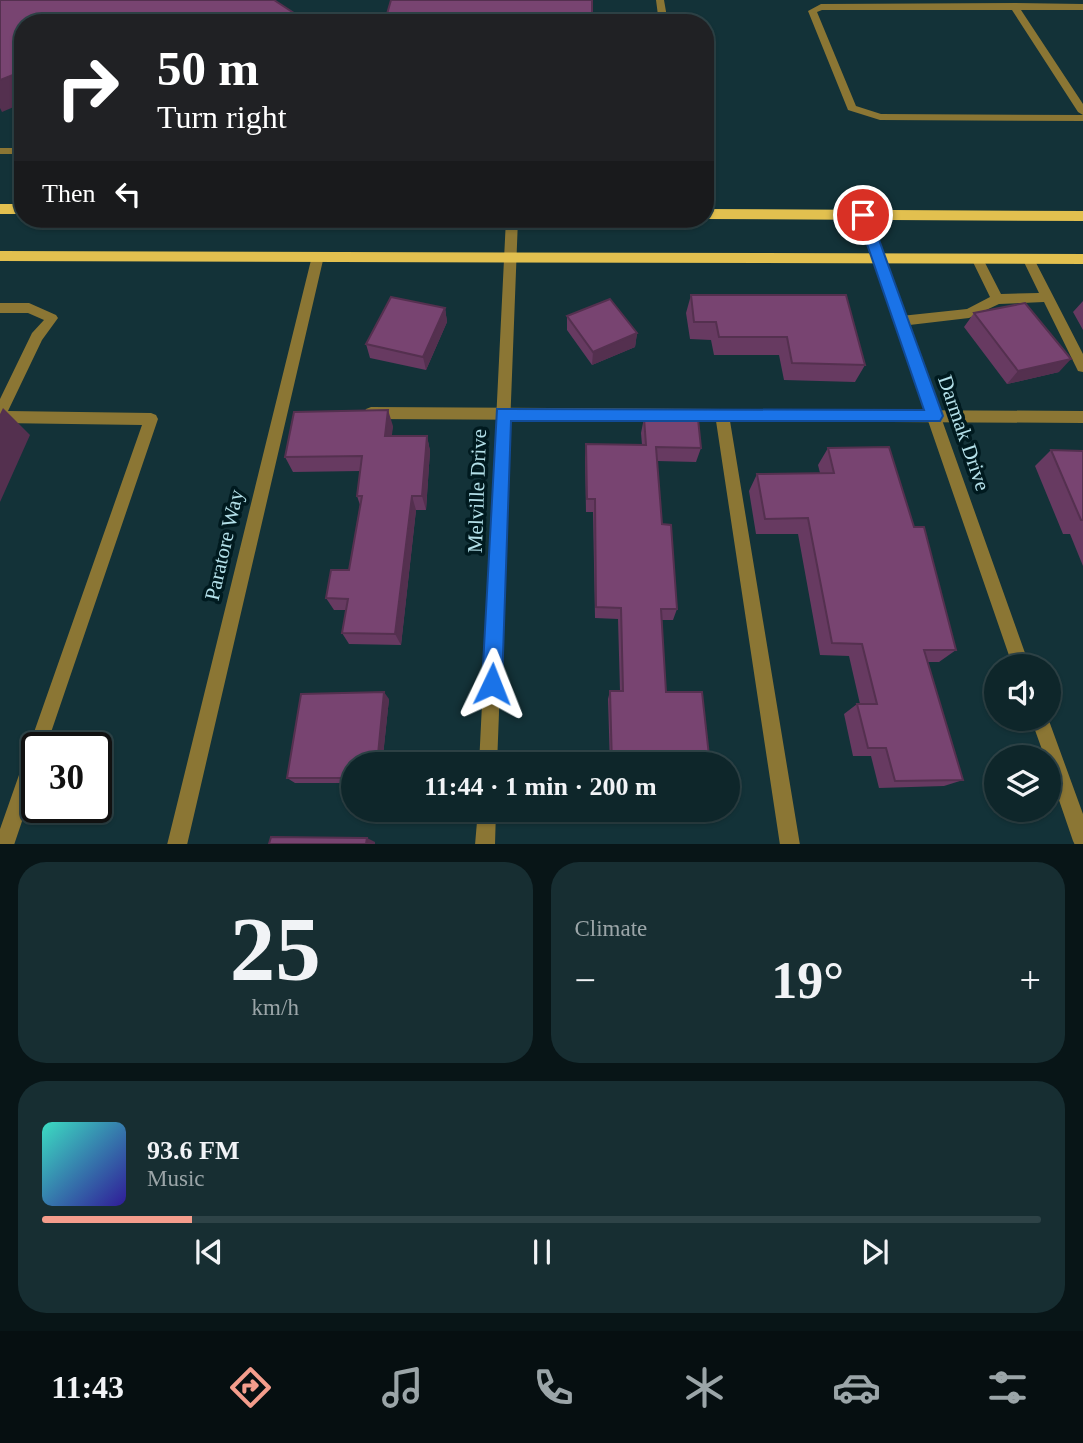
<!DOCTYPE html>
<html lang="en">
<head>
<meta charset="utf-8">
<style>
  :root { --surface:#0e262a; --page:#172e32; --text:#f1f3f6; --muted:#9ba5a8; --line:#2e4347; --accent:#f49d8c }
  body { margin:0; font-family:Georgia,serif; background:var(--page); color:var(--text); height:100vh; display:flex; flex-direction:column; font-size:26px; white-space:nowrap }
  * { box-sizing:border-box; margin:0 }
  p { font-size:23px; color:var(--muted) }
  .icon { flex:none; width:38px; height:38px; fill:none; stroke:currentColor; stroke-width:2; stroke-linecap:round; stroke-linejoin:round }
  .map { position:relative; height:844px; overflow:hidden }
  .sheet { display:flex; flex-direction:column; gap:18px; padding:18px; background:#081517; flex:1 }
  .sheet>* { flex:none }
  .hud { position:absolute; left:14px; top:14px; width:700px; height:214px; border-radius:28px; box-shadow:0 2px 5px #0004,0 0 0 2px var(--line); background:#202124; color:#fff; overflow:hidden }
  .fabs { position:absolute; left:984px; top:654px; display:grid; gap:14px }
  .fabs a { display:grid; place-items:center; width:77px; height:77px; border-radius:50%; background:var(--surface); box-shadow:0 2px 5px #0004,0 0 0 2px var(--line); font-size:35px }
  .speed { position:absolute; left:21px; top:732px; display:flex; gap:14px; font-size:35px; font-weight:700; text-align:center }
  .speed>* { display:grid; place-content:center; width:91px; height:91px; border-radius:50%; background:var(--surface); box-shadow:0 2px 5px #0004,0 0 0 2px var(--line); line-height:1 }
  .speed .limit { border:4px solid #111; border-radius:10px; background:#fff; color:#111 }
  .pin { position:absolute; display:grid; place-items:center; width:60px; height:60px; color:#fff; margin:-30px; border:4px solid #fff; border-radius:50%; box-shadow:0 2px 7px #0007 }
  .me { position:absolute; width:77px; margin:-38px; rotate:2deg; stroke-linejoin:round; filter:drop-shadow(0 0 5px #0008) }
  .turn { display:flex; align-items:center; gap:24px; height:147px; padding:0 28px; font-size:32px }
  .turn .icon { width:91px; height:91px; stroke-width:2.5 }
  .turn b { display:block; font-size:49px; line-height:60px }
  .then { display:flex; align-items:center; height:66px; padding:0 28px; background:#0003; gap:14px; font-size:26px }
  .big { font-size:52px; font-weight:800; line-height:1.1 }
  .sheet .tile { flex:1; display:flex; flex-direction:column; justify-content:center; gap:10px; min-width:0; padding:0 24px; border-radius:28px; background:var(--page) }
  .sheet .dial { align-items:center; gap:0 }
  .dial b { font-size:91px; line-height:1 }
  .song { display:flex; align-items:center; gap:21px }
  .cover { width:84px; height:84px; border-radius:10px; background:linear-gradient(135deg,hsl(170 70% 55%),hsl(250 70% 35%)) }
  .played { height:7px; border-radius:4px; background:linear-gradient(90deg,var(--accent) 15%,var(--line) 15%) }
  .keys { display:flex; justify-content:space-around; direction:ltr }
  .heat { display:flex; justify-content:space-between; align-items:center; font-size:38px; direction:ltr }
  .sheet .tiles { flex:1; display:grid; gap:18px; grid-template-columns:1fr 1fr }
  .tile:last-child { grid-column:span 2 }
  .trip { position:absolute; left:341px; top:752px; width:399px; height:70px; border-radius:35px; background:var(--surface); box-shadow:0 2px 5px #0004,0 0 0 2px var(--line); font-weight:800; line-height:70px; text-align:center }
  .tab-bar { display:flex; height:112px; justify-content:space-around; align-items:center; background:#060f11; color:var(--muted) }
  .tab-bar .icon { width:49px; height:49px }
  .tab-bar .on { color:var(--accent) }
  .tab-bar b { font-size:32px; color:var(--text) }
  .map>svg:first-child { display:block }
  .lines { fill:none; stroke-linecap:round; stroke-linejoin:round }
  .service { fill:#8b7634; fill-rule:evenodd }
  .minor { fill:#8b7634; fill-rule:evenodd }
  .primary { fill:#e2c04f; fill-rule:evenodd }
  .wall { fill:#673a61 }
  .shaded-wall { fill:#54304f }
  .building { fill:#784471; stroke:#54304f; stroke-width:2 }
  .route { fill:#1a73e8; stroke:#114b97; stroke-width:2 }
  .labels { text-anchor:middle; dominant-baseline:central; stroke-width:7; stroke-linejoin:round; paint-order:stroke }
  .street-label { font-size:21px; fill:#b4e1ea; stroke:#001a1f }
</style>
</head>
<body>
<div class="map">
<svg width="1083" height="845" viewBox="0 0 1083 845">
  <rect width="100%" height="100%" fill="#133238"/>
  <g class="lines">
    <!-- service -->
    <path class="service" d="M 656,0 L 664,0 L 668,23 L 659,23 Z
      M 1014,3 L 1083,4 L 1083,10 L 1021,10 L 1083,104 L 1083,121 L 880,120 L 848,110 L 808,11 L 821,4 ZM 822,10 L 1012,10 L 1078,112 L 1083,115 L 881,114 L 856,106 L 817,12 Z
      M 0,148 L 23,148 L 23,154 L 0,154 Z
      M 977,254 L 981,255 L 1001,294 L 1039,293 L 1022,258 L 1028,254 L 1032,255 L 1083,354 L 1083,372 L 1078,371 L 1044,302 L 999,304 L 969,318 L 901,326 L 896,324 L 895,321 L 896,318 L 901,316 L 967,309 L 990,297 L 971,258 Z
      M 0,303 L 29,303 L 56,315 L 58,318 L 42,340 L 8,411 L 151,413 L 156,415 L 158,419 L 46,747 L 37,747 L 37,777 L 14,845 L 0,845 L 0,829 L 142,425 L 0,423 L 0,399 L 32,333 L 44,320 L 28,313 L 0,313 Z
      M 371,407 L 1083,411 L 1083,423 L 730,421 L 800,845 L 780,845 L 716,421 L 371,419 L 366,417 L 364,413 L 366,409 Z"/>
    <!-- minor -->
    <path class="minor" d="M 863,211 L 869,215 L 1030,667 L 1013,667 L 857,215 Z
      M 506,219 L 518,219 L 497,765 L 479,765 Z
      M 318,252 L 324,256 L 187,845 L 167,845 L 312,256 Z
      M 1048,718 L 1083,814 L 1083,845 L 1075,845 L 1073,841 L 1048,768 L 1048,758 L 1045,758 L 1031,719 Z
      M 478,810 L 496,810 L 495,845 L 475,845 Z"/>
    <!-- primary -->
    <path class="primary" d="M 0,204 L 23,204 L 23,214 L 0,214 Z
      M 705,209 L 1083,211 L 1083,221 L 705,219 Z
      M 0,251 L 1083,254 L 1083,264 L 0,261 Z"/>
  </g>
  <!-- wall -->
  <path class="wall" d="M 691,295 L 865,365 L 855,382 L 784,380 L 779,355 L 714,355 L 711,340 L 690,339 L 686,313 Z
    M 1083,301 L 1083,330 L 1073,312 Z
    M 445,308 L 447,322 L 426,370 L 370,358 L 366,344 Z
    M 974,313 L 1059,372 L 1007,384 L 964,327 Z
    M 567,316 L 637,333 L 635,347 L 592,365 L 567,330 Z
    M 644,418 L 701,448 L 696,462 L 657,461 L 662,524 L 677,609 L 673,620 L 662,620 L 666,692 L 710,765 L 610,765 L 608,699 L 610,691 L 620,691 L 618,619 L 595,618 L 593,512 L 586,512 L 585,458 L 586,444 L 642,445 L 641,433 Z
    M 393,426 L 391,436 L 427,436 L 430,451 L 426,510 L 416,510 L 401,645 L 349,644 L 342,633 L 346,610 L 334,610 L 326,598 L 349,570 L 360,505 L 357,496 L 360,471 L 293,472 L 285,457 Z
    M 828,448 L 914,527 L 956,650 L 939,662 L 928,662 L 963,780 L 944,786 L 879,788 L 871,756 L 853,756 L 844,714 L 857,704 L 860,704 L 849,656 L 820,655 L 798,534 L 756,534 L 749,491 L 757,474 L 820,473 L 818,465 Z
    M 1051,450 L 1083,451 L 1083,566 L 1070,534 L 1063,534 L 1035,466 Z
    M 389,699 L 382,765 L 354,765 L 354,783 L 295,783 L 287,778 Z"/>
  <!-- shaded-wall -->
  <path class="shaded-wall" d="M 23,71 L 23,103 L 2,112 L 0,108 L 0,80 Z
    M 445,308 L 447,322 L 426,370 L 423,357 Z
    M 637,333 L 635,347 L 592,365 L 593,352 Z
    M 1071,359 L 1059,372 L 1007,384 L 1018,371 Z
    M 3,408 L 30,435 L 0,502 L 0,414 Z
    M 388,410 L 393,426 L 390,452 L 385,436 Z
    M 427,436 L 430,451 L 426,510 L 422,496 Z
    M 412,496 L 416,510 L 401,645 L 395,634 Z
    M 384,692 L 389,699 L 382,765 L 377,765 Z
    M 367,838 L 375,842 L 375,844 L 366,844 Z"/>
  <!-- building -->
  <path class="building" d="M 0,0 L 274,0 L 309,23 L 23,23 L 23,71 L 0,80 Z
    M 391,0 L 592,0 L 592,23 L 379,23 L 382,14 L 387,14 Z
    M 691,295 L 846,295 L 865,365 L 792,363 L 787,337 L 719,337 L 716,322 L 694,322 Z
    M 391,297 L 445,308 L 423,357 L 366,344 Z
    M 610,299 L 637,333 L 593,352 L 567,316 Z
    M 1025,303 L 1071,359 L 1018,371 L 974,313 Z
    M 388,410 L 385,436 L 427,436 L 422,496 L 412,496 L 395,634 L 342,633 L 348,599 L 326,598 L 331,570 L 349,570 L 362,496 L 357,496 L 362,456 L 285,457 L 294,412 Z
    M 644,418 L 698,419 L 701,448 L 656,447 L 662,524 L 671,525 L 677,609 L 661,609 L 666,692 L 702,692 L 710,765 L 612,765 L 610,691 L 623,691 L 621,608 L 596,607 L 595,499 L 587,499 L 586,444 L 646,445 Z
    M 889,447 L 914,527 L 924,527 L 956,650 L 924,650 L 963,780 L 895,781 L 886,748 L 868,748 L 857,704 L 877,704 L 862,644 L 832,643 L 808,518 L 765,519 L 757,474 L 834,473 L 828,448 Z
    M 1051,450 L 1083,451 L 1083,520 L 1081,520 Z
    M 384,692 L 377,765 L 354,765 L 354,778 L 287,778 L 301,694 Z
    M 271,837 L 367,838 L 366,844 L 269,844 Z"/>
  <!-- route -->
  <path class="route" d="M 863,210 L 870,215 L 943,416 L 940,421 L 511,421 L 502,684 L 499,691 L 492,694 L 485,691 L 482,684 L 497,409 L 924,410 L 857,215 Z"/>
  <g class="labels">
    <!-- street labels -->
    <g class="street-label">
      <text transform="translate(964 433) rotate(71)">Darmak Drive</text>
      <text transform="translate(477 491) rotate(-88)">Melville Drive</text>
      <text transform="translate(224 545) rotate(-77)">Paratore Way</text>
    </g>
  </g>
</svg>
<div class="fabs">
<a><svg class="icon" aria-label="sound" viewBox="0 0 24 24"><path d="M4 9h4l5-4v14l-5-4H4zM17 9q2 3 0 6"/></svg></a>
<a><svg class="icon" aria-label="layers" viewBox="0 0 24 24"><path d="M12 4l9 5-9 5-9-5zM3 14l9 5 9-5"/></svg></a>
</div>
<div class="speed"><div class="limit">30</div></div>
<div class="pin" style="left:863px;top:215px;background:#d93025"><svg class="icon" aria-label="arrive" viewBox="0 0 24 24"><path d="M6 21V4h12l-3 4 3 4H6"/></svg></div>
<svg class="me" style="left:492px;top:684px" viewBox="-20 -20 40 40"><path d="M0-17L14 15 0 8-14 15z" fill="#1a73e8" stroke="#fff" stroke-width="4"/></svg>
<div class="trip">11:44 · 1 min · 200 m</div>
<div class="hud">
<div class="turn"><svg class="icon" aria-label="right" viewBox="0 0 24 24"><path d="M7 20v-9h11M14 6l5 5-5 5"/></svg><div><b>50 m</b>Turn right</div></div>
<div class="then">Then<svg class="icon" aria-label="left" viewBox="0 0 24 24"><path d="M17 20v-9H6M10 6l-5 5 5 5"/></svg></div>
</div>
</div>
<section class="sheet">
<div class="tiles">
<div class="tile dial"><b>25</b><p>km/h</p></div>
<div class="tile"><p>Climate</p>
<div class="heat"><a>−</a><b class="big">19°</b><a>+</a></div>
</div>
<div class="tile">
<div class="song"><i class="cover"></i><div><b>93.6 FM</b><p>Music</p></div></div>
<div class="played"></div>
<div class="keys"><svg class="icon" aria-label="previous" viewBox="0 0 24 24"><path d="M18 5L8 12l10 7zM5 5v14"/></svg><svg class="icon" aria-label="pause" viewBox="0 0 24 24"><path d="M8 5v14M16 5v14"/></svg><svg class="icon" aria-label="next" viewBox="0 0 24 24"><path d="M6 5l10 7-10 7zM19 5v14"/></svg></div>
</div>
</div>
</section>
<nav class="tab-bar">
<b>11:43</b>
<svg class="icon on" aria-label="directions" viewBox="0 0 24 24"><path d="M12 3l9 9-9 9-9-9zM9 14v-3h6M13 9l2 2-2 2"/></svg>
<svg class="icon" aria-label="music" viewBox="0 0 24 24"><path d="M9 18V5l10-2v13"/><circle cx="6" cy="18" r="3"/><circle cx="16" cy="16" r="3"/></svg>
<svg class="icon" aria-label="phone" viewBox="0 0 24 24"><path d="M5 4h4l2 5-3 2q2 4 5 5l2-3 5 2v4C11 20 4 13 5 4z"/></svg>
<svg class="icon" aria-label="climate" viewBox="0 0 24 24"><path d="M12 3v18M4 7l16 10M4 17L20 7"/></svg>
<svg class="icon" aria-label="car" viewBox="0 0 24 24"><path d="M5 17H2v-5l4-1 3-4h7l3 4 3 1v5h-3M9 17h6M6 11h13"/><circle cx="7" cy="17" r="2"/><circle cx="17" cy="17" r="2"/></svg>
<svg class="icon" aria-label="filters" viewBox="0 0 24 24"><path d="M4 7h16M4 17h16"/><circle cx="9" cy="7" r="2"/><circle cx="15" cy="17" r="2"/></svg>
</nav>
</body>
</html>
